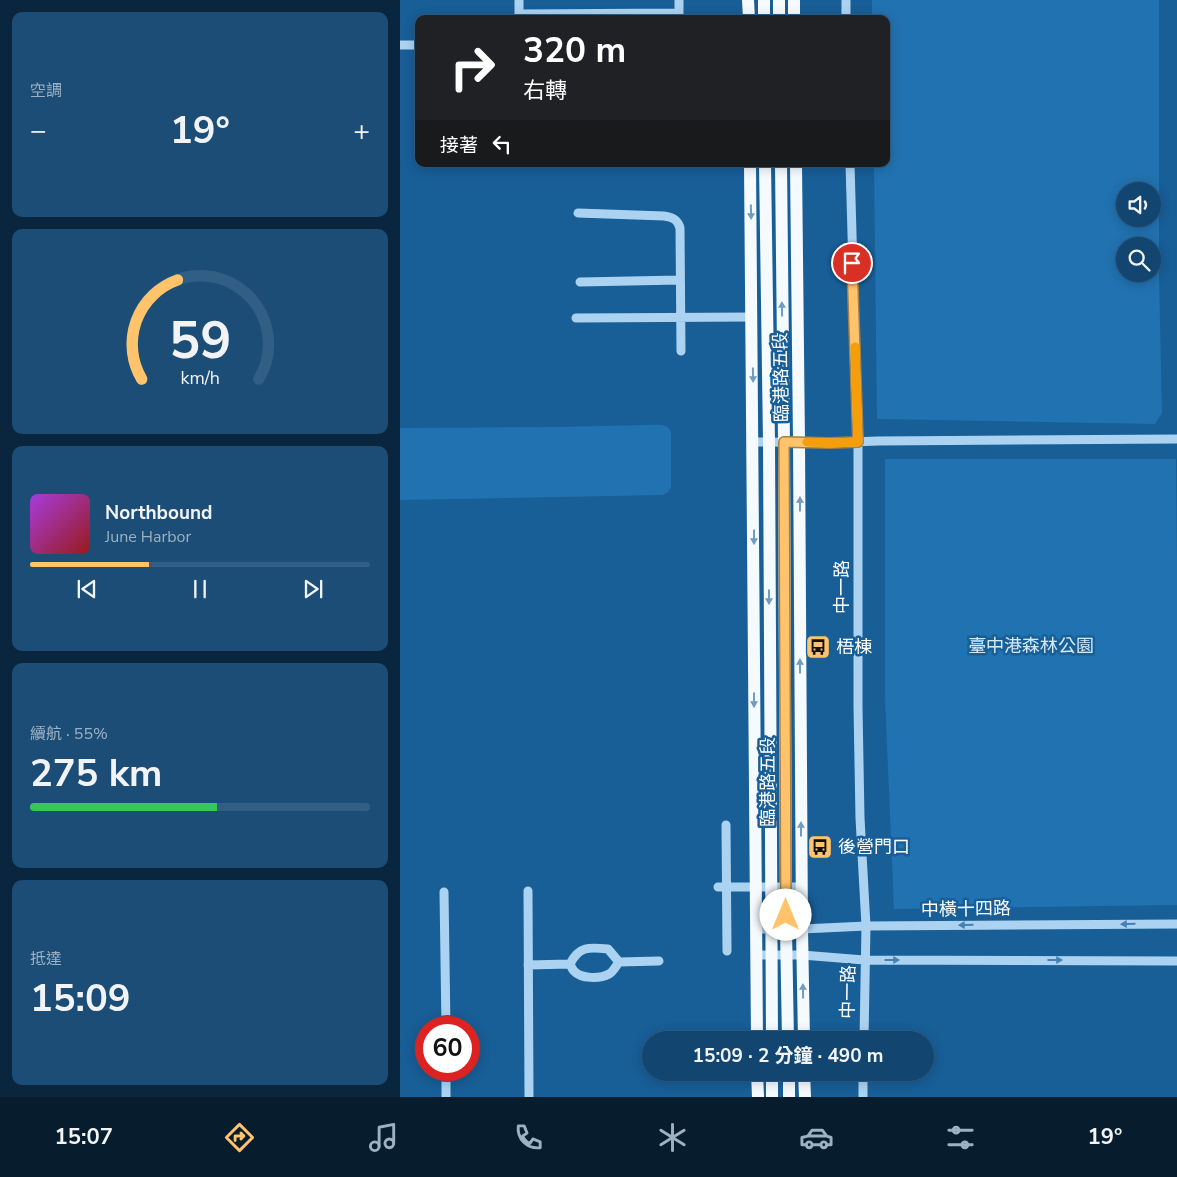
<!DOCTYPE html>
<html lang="zh-TW">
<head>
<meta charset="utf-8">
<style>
  :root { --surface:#124671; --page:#1b4d76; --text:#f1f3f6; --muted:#9cb1c3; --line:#315e84; --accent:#ffc36b }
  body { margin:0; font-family:"Nunito Sans","Noto Sans TC",sans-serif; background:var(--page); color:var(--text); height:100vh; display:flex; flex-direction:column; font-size:19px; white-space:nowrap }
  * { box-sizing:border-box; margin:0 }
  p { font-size:16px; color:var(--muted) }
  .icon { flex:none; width:28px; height:28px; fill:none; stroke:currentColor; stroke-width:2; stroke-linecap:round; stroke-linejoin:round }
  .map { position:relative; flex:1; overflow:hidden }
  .drawer { display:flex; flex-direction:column; gap:12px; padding:12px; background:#0a263e; width:400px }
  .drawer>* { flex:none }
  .hud { position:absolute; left:15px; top:15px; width:475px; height:152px; border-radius:10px; box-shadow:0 2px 12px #0003,0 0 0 1px var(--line); background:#202124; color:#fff; overflow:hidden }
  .fabs { position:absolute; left:716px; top:182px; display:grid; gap:10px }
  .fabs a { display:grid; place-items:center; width:45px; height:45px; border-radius:50%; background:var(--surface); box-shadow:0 2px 12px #0003,0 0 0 1px var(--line); font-size:25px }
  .speed { position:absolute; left:15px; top:1016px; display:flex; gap:10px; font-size:25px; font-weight:700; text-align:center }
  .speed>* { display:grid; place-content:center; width:65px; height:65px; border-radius:50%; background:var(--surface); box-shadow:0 2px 12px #0003,0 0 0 1px var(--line); line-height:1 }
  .speed .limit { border:8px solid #d22; background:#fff; color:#111 }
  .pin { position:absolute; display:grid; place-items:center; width:42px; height:42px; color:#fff; margin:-21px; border:2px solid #fff; border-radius:50%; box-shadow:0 1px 5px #0007 }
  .me { position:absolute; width:55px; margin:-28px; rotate:0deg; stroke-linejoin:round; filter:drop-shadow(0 0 4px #0008) }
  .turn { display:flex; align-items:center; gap:18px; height:105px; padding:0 25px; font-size:22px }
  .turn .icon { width:65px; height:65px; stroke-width:2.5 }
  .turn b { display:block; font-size:35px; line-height:42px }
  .then { display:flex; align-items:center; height:48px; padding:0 25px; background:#0003; gap:10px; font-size:19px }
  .big { font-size:38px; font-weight:700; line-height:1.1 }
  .drawer .widget { flex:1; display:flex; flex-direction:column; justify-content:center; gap:8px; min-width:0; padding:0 18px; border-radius:10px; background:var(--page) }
  .drawer .dial { align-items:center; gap:0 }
  .dial svg { height:130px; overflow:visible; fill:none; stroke:var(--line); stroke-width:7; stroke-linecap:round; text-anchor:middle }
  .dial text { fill:var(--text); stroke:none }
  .song { display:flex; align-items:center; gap:15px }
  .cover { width:60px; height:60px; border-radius:8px; background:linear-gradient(135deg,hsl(280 70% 55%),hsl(0 70% 35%)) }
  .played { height:5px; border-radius:2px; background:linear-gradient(90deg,var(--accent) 35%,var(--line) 35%) }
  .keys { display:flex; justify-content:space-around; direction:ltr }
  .heat { display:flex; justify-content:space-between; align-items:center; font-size:28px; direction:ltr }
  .charge { height:8px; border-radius:4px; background:linear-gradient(90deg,#34c759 55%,var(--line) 0) }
  .trip { position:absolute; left:242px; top:1031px; width:292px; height:50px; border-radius:25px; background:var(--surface); box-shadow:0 2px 12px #0003,0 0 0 1px var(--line); font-weight:700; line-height:50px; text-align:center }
  .dock { display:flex; height:80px; justify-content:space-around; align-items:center; background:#071c2d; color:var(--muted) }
  .dock .icon { width:35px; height:35px }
  .dock .selected { color:var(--accent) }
  .dock b { font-size:22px; color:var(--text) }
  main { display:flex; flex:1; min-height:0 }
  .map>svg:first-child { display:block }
  .green { fill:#2172b0; fill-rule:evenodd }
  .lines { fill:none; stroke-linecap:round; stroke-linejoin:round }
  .minor { stroke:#abd3f1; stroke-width:9 }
  .major { stroke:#f5faff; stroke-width:12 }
  .oneway { fill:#709cc1 }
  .oneway2 { fill:#4481b2 }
  .route-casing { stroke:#a67f46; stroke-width:12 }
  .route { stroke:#ffc36b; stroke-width:9 }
  .slow { stroke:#f59e0b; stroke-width:9 }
  .labels { text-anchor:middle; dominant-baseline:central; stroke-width:5; stroke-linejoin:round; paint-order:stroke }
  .street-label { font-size:18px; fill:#fff; stroke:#185e97 }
  .park-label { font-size:18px; fill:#d2eafc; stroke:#185e97 }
  .poi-label { font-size:18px; fill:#fff; stroke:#185e97; text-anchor:start }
</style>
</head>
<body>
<main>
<section class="drawer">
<div class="widget"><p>空調</p>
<div class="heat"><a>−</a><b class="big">19°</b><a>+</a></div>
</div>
<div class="widget dial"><svg viewBox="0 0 100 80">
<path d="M14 69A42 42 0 1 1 86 69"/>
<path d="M14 69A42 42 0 0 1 36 8" stroke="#ffc36b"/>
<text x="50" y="56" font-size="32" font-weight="700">59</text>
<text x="50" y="72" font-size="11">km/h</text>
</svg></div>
<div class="widget">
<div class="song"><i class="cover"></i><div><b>Northbound</b><p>June Harbor</p></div></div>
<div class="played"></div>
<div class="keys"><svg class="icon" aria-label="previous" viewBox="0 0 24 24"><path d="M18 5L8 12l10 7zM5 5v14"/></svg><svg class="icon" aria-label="pause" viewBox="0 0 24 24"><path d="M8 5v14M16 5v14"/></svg><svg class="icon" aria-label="next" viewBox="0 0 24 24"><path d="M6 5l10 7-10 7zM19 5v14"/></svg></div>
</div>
<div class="widget"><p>續航 · 55%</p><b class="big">275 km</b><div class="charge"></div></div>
<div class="widget"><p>抵達</p><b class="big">15:09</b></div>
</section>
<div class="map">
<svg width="777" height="1097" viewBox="0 0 777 1097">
  <rect width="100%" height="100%" fill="#185e97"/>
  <!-- green -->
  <path class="green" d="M 472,0 L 759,0 L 759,273 L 762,413 L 755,424 L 477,419 L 474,164 L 486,164 L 486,19 L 472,19 ZM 725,191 L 752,191 L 752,219 L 725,219 ZM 752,246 L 752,274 L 725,274 L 725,246 Z
    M 250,425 C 259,425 267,423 271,432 L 271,488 L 268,492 L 263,495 L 0,500 L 0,428 L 151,427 Z
    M 485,459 L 776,459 L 777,560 L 777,905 L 494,909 L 485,698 Z"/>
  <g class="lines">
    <!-- minor -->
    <path class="minor" d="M 119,0 L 119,19
      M 279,0 L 279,19
      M 446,0 L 446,19
      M 119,14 L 279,13
      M 0,45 L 19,45
      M 450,164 L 458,442 L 458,707 L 460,818 L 466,926 L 464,1040
      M 178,213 L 264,216 C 273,217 278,220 280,228 L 281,351
      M 180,282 L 280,280
      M 176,318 L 352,317
      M 353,442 C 395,442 436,443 478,441 L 777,439
      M 326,825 L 327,951
      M 318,887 L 401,887
      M 128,891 L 129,1097
      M 44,892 L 46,1028
      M 356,929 L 402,929 L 466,926 L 777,924
      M 356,955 L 402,955 L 464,960 L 777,961
      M 170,964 C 179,946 189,947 208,949 L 219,962 L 259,961
      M 170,964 C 171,966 172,969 174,971 C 181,979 200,979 209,974 C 213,972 216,966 219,962
      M 128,965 L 170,964
      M 46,1070 L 46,1097
      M 463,1097 L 463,1072"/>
    <!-- major -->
    <path class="major" d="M 348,0 L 349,19
      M 364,0 L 364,19
      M 379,0 L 379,19
      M 394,0 L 394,19
      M 350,164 L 357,1040
      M 365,164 L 369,442 L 372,1040
      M 381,164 L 384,442 L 386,929 L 388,1040
      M 396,164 L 399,442 L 402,929 L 404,1040
      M 357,1072 L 358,1097
      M 372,1072 L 372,1097
      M 389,1072 L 389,1097
      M 404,1072 L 405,1097"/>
  </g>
  <!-- one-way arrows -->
  <defs><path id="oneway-solid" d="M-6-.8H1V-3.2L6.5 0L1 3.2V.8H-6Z" transform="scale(1.25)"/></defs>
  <g class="oneway">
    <use href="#oneway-solid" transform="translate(351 212) rotate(89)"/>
    <use href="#oneway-solid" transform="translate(382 309) rotate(-91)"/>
    <use href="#oneway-solid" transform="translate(353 375) rotate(89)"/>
    <use href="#oneway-solid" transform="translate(400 504) rotate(-90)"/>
    <use href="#oneway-solid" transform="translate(354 537) rotate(90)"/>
    <use href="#oneway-solid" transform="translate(369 597) rotate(90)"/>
    <use href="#oneway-solid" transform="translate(400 666) rotate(-90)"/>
    <use href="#oneway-solid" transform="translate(354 700) rotate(90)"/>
    <use href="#oneway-solid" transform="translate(401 829) rotate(-90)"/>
    <use href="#oneway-solid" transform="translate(403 991) rotate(-91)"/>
  </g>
  <g class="oneway2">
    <use href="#oneway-solid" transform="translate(728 924) rotate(179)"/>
    <use href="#oneway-solid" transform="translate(566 925) rotate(179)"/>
    <use href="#oneway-solid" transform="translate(492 960)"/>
    <use href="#oneway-solid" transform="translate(655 960)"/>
  </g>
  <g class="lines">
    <defs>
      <path id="route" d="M 386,915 L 384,442 L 430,443 L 458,442 L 452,263"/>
    </defs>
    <!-- route casing -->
    <use href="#route" class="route-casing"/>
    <!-- route -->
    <use href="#route" class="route"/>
    <!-- slow -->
    <path class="slow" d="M 407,442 L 430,443 L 458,442 L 455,347"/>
  </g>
  <!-- icons -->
  <defs>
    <symbol id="bus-square" viewBox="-11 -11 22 22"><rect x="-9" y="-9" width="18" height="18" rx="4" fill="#ffc36b" stroke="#185e97"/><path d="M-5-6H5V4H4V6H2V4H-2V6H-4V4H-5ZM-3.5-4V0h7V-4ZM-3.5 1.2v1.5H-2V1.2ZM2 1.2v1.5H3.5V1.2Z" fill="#111"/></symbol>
  </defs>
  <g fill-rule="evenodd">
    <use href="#bus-square" x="404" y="633" width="28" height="28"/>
    <use href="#bus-square" x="406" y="833" width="28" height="28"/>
  </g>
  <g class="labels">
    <!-- street labels -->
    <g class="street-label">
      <text transform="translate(381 377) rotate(-91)">臨港路五段</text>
      <text transform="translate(442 587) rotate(-90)">中一路</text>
      <text transform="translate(368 782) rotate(-90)">臨港路五段</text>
      <text transform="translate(566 909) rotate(-1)">中橫十四路</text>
      <text transform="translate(448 992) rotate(-89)">中一路</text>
    </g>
    <!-- park labels -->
    <g class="park-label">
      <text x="631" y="646">臺中港森林公園</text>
    </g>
    <!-- poi labels -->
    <g class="poi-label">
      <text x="436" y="647">梧棟</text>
      <text x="438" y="847">後營門口</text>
    </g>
  </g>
</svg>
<div class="fabs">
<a><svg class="icon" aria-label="sound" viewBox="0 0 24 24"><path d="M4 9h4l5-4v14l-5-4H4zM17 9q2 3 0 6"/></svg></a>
<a><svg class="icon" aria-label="search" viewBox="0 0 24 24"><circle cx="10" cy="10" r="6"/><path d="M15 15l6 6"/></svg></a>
</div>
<div class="speed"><div class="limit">60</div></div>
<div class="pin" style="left:452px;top:263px;background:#d93025"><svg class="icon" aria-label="arrive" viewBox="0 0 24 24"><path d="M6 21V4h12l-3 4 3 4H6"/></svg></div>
<svg class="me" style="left:386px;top:915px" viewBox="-20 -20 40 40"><circle r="19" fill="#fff"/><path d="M0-13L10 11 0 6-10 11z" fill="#ffc36b"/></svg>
<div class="trip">15:09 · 2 分鐘 · 490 m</div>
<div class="hud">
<div class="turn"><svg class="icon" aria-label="right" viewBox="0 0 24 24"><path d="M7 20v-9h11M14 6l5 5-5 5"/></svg><div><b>320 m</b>右轉</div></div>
<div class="then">接著<svg class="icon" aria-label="left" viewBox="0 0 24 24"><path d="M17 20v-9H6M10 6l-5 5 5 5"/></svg></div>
</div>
</div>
</main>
<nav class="dock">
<b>15:07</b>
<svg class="icon selected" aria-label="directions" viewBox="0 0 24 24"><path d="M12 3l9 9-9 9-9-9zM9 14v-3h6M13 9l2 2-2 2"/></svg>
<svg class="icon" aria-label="music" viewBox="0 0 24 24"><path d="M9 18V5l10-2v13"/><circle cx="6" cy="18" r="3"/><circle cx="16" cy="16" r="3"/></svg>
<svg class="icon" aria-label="phone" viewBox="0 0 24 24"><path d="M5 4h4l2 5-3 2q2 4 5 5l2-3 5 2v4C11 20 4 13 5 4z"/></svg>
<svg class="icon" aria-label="climate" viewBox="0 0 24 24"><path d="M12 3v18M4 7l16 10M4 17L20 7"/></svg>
<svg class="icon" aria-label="car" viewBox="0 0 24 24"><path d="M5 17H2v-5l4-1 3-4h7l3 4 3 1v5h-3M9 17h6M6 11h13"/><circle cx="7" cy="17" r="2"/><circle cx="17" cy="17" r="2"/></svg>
<svg class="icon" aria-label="filters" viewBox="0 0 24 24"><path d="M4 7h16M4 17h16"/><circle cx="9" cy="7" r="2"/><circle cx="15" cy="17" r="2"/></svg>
<b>19°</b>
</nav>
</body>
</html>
